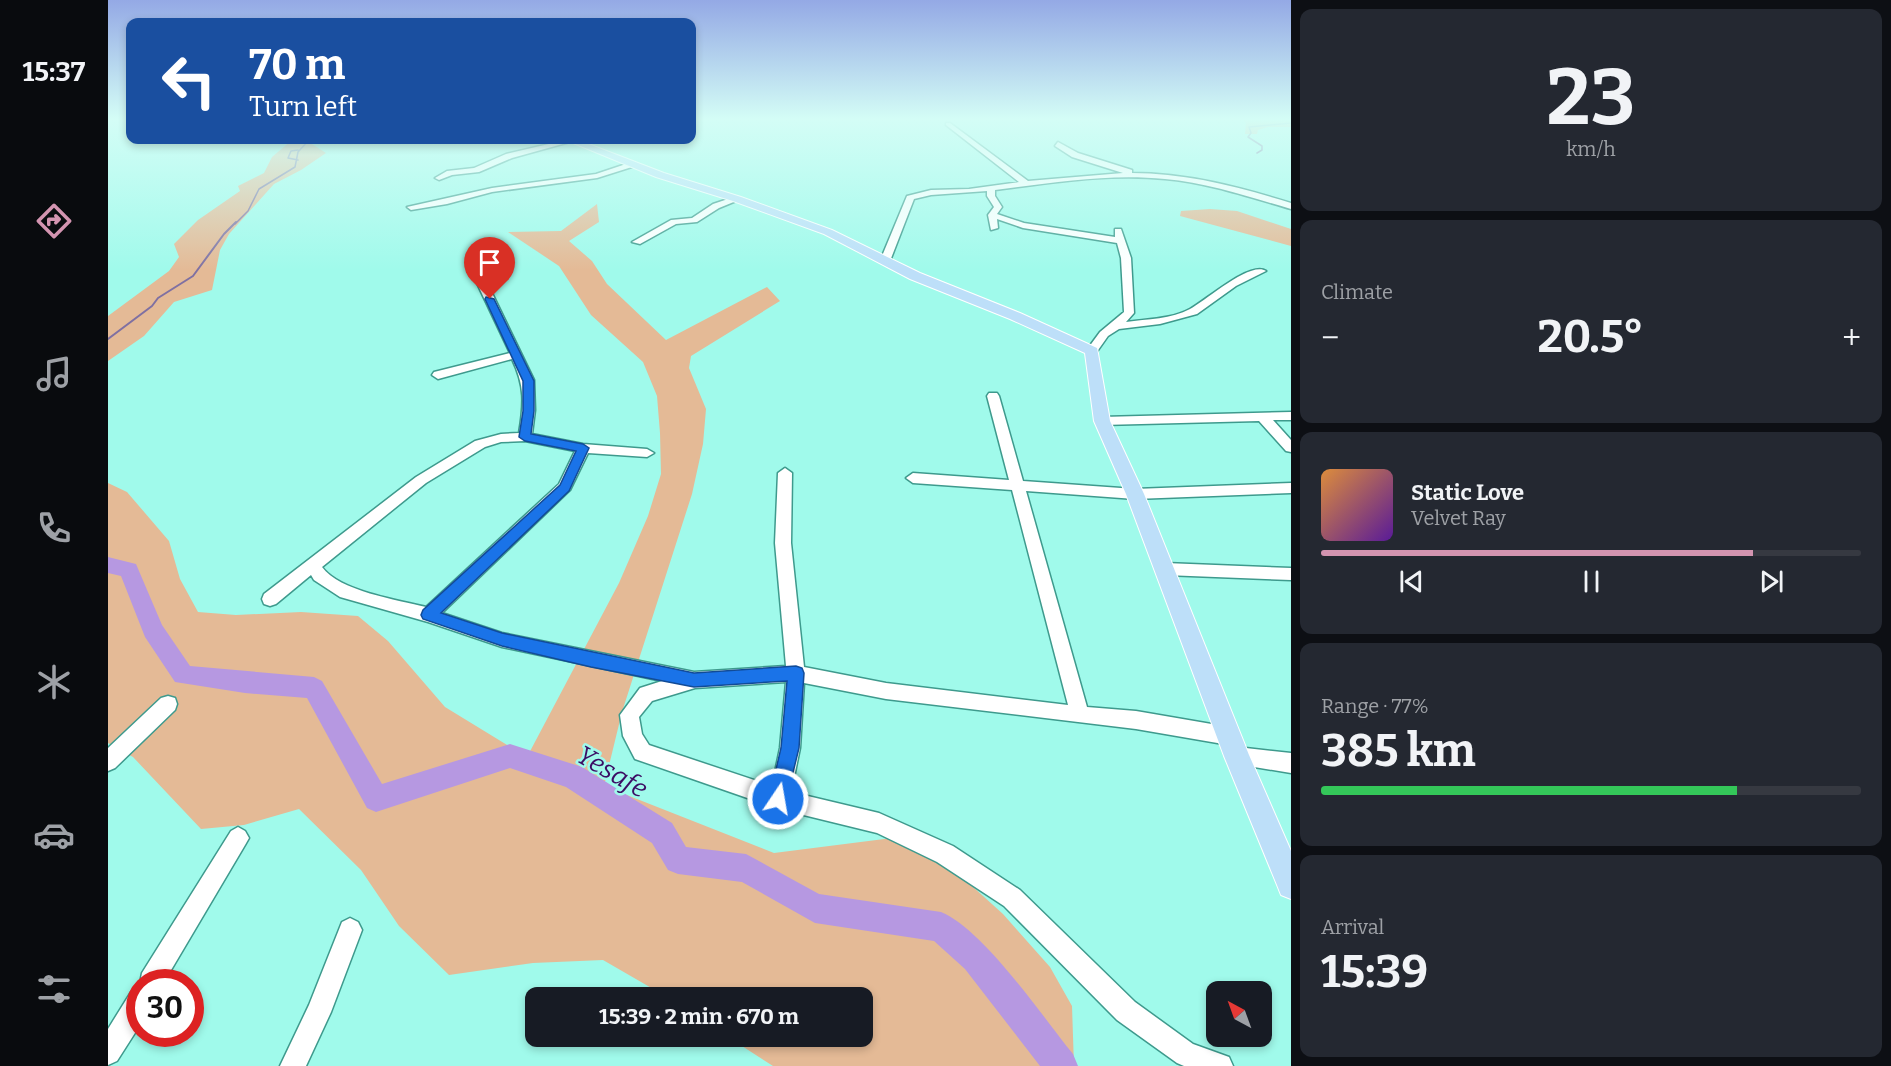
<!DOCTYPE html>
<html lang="en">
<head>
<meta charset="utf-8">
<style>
  :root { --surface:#171b24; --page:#242831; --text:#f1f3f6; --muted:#9ea1a6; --line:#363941; --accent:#d394b0 }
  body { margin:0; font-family:Bitter,serif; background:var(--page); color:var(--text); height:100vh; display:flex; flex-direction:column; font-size:22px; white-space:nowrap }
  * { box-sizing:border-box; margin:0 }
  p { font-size:20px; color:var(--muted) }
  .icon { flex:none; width:33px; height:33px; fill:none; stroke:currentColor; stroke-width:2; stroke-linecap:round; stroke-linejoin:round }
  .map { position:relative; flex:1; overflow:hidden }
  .side { display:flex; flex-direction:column; gap:9px; padding:9px; background:#0d0f14; width:600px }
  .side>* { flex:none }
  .banner { position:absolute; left:18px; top:18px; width:570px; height:126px; border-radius:12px; box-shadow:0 3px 9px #0003; background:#1a4fa0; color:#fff; overflow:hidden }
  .needle { width:39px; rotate:319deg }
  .buttons { position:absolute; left:1098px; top:981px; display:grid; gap:12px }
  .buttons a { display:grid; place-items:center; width:66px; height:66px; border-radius:12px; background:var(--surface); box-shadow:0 3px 9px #0003; font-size:30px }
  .speed { position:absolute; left:18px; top:969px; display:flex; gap:12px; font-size:30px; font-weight:700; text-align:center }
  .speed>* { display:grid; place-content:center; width:78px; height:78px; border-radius:50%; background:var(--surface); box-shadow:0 3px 9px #0003; line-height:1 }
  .speed .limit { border:9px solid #d22; background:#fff; color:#111 }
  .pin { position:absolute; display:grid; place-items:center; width:51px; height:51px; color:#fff; margin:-62px -26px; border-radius:50% 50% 50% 0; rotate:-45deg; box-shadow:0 0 6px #0007 }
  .pin .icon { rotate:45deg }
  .me { position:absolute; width:66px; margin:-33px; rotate:12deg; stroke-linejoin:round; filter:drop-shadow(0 0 4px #0008) }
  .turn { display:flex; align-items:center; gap:21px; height:126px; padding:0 24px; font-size:27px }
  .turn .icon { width:78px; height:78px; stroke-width:2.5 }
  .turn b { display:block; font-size:42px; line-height:51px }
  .big { font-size:45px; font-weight:700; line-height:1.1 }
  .side .card { flex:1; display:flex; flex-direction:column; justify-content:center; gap:9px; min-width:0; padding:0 21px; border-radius:12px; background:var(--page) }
  .side .dial { align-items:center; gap:0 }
  .dial b { font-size:78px; line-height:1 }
  .song { display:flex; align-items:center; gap:18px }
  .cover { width:72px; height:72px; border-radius:9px; background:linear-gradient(135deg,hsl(30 70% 55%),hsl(270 70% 35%)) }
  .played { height:6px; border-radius:3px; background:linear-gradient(90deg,var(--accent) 80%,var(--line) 80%) }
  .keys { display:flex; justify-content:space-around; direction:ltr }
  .heat { display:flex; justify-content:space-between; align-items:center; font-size:33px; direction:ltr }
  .charge { height:9px; border-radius:4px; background:linear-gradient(90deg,#34c759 77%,var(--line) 0) }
  .trip { position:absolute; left:417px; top:987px; width:348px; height:60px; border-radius:12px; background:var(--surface); box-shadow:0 3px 9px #0003; font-weight:700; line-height:60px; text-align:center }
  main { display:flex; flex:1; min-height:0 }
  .tabs { display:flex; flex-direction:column; width:108px; justify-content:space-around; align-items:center; background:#090b0e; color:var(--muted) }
  .tabs .icon { width:42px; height:42px }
  .tabs .active { color:var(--accent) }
  .tabs b { font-size:27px; color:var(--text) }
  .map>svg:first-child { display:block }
  .green { fill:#e4ba96 }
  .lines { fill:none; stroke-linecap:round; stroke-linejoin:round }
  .stream-far1 { stroke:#7f70a2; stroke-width:1.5 }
  .stream { stroke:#7f70a2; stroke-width:2 }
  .river { fill:#b698e1; fill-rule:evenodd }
  .minor-casing { stroke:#3e9a8d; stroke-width:3 }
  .major-casing { stroke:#fff; stroke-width:2 }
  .minor { fill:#fff; fill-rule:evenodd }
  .major { fill:#bddff9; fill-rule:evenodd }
  .route { fill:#1a73e8; stroke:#114b97; stroke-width:1.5 }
  .labels { text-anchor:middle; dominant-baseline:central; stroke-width:5; stroke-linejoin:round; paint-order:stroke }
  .near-water-label { font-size:26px; font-style:italic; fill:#3c0d64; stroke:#a0faeb }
</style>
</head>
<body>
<main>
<nav class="tabs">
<b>15:37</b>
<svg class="icon active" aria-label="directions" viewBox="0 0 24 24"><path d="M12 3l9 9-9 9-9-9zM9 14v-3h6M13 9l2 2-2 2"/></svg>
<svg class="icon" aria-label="music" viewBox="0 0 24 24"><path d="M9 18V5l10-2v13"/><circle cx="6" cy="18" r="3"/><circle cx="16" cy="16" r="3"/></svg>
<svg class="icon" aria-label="phone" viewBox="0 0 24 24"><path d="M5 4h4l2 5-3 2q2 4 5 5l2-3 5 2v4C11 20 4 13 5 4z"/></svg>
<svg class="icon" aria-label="climate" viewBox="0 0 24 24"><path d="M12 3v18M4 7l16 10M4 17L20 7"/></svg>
<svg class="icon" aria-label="car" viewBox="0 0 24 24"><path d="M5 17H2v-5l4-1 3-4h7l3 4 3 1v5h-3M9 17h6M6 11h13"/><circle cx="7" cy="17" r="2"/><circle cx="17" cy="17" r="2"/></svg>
<svg class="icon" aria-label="filters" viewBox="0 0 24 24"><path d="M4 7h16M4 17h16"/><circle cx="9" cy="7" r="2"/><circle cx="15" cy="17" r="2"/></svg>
</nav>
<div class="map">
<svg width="1183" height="1066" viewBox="0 0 1183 1066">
  <rect width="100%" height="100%" fill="#a0faeb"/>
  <!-- green -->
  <path class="green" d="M 1135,120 L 1183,120 L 1183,127 L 1160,127 L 1150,130 L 1149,134 L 1137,134 L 1138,123 Z
    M 184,140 L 207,140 L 204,144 L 218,153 L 193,170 L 166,184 L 121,234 L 112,250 L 104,290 L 66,302 L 36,336 L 0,361 L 0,316 L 61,271 L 71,257 L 66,244 L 90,220 L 132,191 L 130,186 L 156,173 L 164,157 Z
    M 489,204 L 491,222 L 461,241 L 484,261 L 499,284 L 558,340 L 659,287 L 672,301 L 583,356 L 581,368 L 598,409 L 595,444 L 584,494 L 514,712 L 496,786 L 666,853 L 792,837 L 824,850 L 895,914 L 942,967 L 964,1006 L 966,1066 L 665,1066 L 620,1037 L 754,1036 L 754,998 L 559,997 L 495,960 L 425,963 L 341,975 L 291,926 L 253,870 L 191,809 L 136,825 L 93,829 L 25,757 L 0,743 L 0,483 L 19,492 L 61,541 L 72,579 L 90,612 L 128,615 L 193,612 L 250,616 L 280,641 L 337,707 L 419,757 L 511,583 L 540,516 L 553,474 L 552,433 L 549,396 L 535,362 L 483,315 L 451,266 L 400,232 L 453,231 Z
    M 1102,209 L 1129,211 L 1183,229 L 1183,246 L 1072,216 L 1073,211 Z"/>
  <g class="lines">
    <!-- stream-far1 -->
    <path class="stream-far1" d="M 190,150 L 183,151 L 180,158 L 190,160
      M 1149,153 L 1154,150 L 1154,146 L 1140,137 L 1143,133 L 1141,127 L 1183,123
      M 127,224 L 140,211 L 151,189 L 187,167 L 190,152 L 201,140"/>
    <!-- stream -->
    <path class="stream" d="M 0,339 L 44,306 L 50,298 L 85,276 L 116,234 L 128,222"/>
    <!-- river -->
    <path class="river" d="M 0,557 L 28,564 L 54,625 L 82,666 L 206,677 L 214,681 L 274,784 L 402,744 L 474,767 L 564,823 L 578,847 L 638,854 L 711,894 L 833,912 C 876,930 934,1016 965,1054 L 970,1066 L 932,1066 L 857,969 L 826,941 L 707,923 L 634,882 L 570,874 L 560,870 L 544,843 L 458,787 L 402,768 L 268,812 L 259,808 L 199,698 L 137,693 L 67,682 L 37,637 L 13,576 L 0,573 Z"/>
    <defs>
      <path id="minor" d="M 838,123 L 842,123 L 920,181 L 1015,173 L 964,157 L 947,146 L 950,142 L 970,153 L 1024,170 L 1024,173 C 1079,173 1131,187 1183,203 L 1183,209 C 1141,197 1101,183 1057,179 C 1001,173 943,183 887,190 L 887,196 L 894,207 L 889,214 L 916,223 L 1007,237 L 1007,229 L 1013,229 L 1023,258 L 1026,313 L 1018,322 C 1039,319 1064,319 1082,309 C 1097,301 1143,260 1158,271 L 1128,286 L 1089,314 L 1052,324 L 1011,329 L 1000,336 L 988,353 L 980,353 L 978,351 L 992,332 L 1016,312 L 1013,258 L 1009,243 L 915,228 L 889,219 L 890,228 L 883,230 L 880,215 L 886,207 L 879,196 L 879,191 L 823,195 L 806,199 L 782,261 L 777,264 L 772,261 L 799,196 L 823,190 L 861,189 L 911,182 L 838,125 Z
        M 458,140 L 469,140 L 404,158 L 371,172 L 344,175 L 331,180 L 327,178 L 339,171 L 366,168 L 398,154 Z
        M 524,162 L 528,164 L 527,166 L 489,178 L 384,192 L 339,204 L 303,210 L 299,207 L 384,188 L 488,174 Z
        M 626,197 L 633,199 L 611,208 L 589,222 L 568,224 L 532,244 L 524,242 L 563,220 L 584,218 L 605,204 Z
        M 364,259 L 369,262 L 426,380 L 427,410 L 424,434 L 475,444 L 539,449 L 546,453 L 539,457 L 480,453 L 462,490 L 334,613 L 394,633 L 586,672 L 678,666 L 667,543 L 670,473 L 677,468 L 684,473 L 683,543 L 696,667 L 778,683 L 960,705 L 904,490 L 805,483 L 798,478 L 805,473 L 901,480 L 879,396 L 881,393 L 889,393 L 891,396 L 915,481 L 1027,489 L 1183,483 L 1183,493 L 1027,499 L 918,491 L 979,707 L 1028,711 L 1121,727 L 1128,730 L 1131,736 L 1128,742 L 1121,745 L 1028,729 L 778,699 L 696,683 L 692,748 L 683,792 L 771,813 L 845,846 L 912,890 L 1027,1002 L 1085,1044 L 1121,1057 L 1125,1066 L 1076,1066 L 1069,1063 L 1009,1020 L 896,906 L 829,862 L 769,833 L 671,809 L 527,759 L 515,736 L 512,715 L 532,688 L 554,681 L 394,647 L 320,622 L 232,597 L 206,580 L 203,575 L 168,604 L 162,606 L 156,604 L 154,599 L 156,594 L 308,477 L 367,441 L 393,434 L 411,433 C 416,404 417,386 404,359 L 330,379 L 324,375 L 326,372 L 402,353 L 359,262 ZM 417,441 L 467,451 L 451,484 L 318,607 C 290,600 231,591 214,567 L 318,483 L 377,447 L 393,442 ZM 678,682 L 672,748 L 664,786 L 541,745 L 534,734 L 531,717 L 544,701 L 587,688 Z
        M 1183,412 L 1183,420 L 1165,420 L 1183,440 L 1183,452 L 1178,451 L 1151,421 L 994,425 L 988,421 L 994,417 Z
        M 1057,563 L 1183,568 L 1183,580 L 1057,575 L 1051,573 L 1049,569 L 1051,565 Z
        M 60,696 L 67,698 L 69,704 L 67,710 L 7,768 L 0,771 L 0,748 L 53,698 Z
        M 1129,747 L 1183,753 L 1183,773 L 1122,763 L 1119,756 L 1122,749 Z
        M 130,827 L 137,831 L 141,838 L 137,845 L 56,982 L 32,983 L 34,973 L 123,831 Z
        M 242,918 L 250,922 L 254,930 L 223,1012 L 198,1066 L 172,1066 L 201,1005 L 234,922 Z
        M 32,989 L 32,1025 L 9,1061 L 0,1065 L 0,1029 L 23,992 Z"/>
      <path id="major" d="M 458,140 L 470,140 L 556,173 L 633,197 L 724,230 L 812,273 L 912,313 L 989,348 L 1002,421 L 1036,494 L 1141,755 L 1183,851 L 1183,899 L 1173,895 L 1169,885 L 1116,756 L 1018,494 L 986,421 L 977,353 L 902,319 L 802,279 L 716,234 L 625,201 L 548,177 Z"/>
    </defs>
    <!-- minor casing -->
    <use href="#minor" class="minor-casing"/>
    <!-- major casing -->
    <use href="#major" class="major-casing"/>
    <!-- minor -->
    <use href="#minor" class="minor"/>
    <!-- major -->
    <use href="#major" class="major"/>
  </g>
  <!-- sky -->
  <linearGradient id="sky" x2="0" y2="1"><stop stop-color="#94a9e5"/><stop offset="0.44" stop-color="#d4fdf6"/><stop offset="1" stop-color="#d4fdf6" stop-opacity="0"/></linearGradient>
  <rect width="1183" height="270" fill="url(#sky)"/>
  <!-- route -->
  <path class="route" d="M 378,297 L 386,299 L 426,381 L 426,411 L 423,434 L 475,444 L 481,448 L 461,491 L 333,613 L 394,633 L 586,673 L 688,666 L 694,668 L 696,673 L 691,748 L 677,805 L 670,808 L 664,805 L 661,799 L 673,748 L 679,681 L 586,687 L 483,667 L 394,646 L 315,619 L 313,615 L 315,610 L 452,485 L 468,451 L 417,441 L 411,437 L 415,411 L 415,381 L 377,299 Z"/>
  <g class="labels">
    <!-- near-water labels -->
    <g class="near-water-label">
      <text transform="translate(504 772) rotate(30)">Yesafe</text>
    </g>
  </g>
</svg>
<div class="buttons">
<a><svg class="needle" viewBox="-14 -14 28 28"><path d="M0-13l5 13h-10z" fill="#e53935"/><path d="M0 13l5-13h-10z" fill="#9ea1a6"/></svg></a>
</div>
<div class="speed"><div class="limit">30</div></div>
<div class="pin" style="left:382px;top:299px;background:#d93025"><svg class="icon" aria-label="arrive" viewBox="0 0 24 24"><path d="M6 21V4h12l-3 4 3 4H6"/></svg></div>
<svg class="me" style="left:670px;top:799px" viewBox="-20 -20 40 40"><circle r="17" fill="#1a73e8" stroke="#fff" stroke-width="3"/><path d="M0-11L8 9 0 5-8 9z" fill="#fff"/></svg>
<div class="trip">15:39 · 2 min · 670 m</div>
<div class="banner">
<div class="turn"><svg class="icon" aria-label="left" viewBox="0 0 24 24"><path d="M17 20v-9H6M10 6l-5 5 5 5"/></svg><div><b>70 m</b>Turn left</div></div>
</div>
</div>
<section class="side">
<div class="card dial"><b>23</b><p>km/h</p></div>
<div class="card"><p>Climate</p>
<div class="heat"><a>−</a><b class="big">20.5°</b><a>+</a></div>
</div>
<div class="card">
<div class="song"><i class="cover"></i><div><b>Static Love</b><p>Velvet Ray</p></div></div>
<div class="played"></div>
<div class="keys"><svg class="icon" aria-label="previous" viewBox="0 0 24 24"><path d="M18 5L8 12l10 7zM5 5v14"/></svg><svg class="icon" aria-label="pause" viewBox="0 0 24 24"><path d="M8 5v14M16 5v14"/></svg><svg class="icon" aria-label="next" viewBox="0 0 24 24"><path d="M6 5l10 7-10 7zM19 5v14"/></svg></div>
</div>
<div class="card"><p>Range · 77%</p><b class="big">385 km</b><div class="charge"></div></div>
<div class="card"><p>Arrival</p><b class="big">15:39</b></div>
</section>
</main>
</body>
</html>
